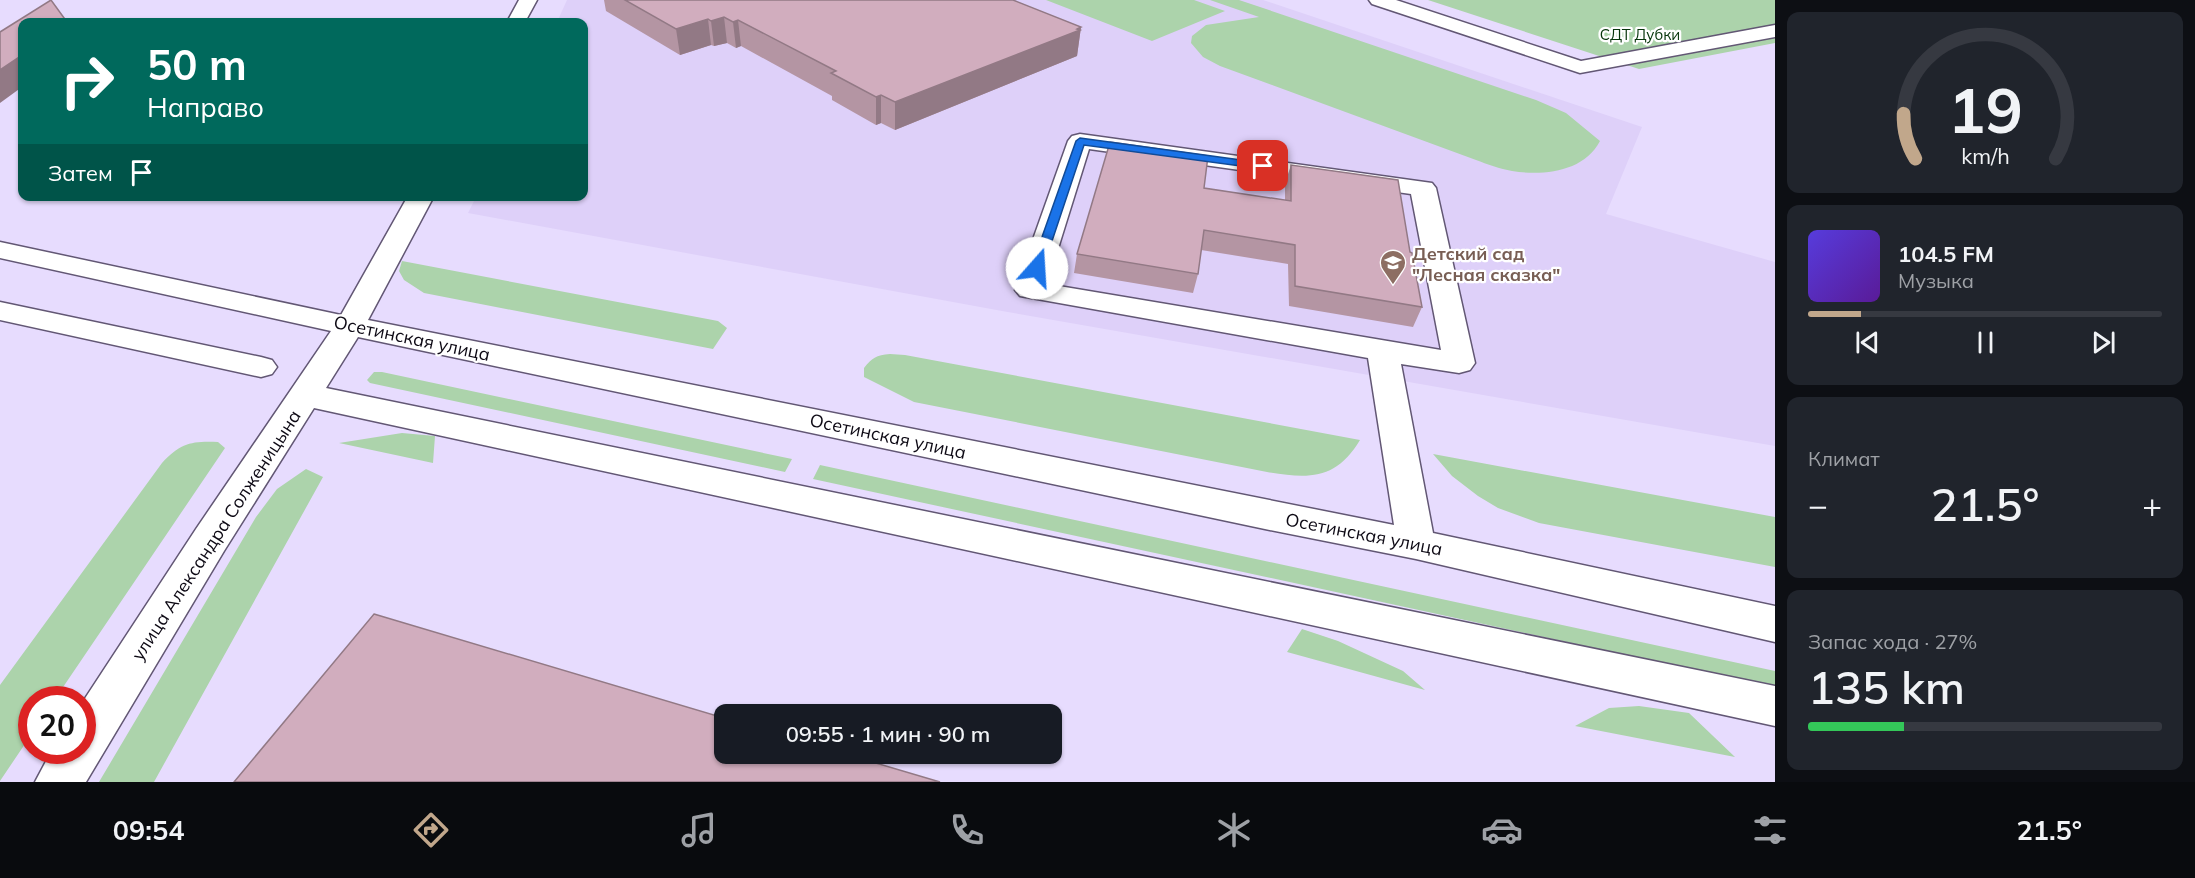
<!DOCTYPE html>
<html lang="ru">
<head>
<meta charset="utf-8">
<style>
  :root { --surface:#171b24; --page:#20242c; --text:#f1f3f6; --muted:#9ea1a6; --line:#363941; --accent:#c1a78b }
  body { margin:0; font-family:Mulish,sans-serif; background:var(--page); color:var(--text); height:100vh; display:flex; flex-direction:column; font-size:22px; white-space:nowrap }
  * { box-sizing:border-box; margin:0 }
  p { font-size:20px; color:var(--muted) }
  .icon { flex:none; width:33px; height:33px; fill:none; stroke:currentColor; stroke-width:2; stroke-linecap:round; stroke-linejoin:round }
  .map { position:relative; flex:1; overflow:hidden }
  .side { display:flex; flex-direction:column; gap:12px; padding:12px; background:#0d0f14; width:420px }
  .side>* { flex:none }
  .banner { position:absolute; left:18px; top:18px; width:570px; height:183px; border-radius:12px; box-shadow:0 2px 4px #0004; background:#00695c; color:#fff; overflow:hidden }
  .speed { position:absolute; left:18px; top:686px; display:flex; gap:12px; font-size:30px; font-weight:700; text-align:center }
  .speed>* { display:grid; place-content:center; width:78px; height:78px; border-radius:50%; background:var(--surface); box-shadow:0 2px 4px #0004; line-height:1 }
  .speed .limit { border:9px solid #d22; background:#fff; color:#111 }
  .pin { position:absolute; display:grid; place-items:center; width:51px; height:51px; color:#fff; margin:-26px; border-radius:12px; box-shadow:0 3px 9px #0006 }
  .me { position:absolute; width:66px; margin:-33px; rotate:19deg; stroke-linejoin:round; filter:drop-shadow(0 0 4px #0008) }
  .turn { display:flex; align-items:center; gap:21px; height:126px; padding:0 30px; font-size:27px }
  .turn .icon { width:78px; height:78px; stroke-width:2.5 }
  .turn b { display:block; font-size:42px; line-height:51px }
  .then { display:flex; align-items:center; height:57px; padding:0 30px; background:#0003; gap:12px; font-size:22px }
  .big { font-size:45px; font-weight:600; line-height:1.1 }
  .side .tile { flex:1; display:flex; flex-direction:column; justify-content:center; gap:9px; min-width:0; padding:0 21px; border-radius:12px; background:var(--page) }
  .side .dial { align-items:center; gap:0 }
  .dial svg { height:156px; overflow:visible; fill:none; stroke:var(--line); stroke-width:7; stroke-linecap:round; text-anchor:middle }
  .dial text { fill:var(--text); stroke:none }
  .song { display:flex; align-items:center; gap:18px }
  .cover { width:72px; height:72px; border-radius:9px; background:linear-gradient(135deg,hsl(250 70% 55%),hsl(270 70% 35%)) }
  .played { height:6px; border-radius:3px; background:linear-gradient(90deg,var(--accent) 15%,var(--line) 15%) }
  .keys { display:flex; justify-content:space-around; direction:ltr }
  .heat { display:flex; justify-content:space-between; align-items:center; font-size:33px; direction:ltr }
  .charge { height:9px; border-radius:4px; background:linear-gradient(90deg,#34c759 27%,var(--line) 0) }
  .trip { position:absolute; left:714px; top:704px; width:348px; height:60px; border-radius:12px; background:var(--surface); box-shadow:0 2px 4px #0004; font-weight:600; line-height:60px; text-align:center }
  .menu { display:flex; height:96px; justify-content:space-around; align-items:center; background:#090b0e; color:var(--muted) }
  .menu .icon { width:42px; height:42px }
  .menu .current { color:var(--accent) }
  .menu b { font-size:27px; color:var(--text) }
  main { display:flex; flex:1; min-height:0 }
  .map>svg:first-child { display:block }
  .built { fill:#ded0f9 }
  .green { fill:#acd3ab }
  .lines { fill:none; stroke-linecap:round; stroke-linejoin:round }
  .minor-casing { stroke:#625774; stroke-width:3 }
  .minor { fill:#fff; fill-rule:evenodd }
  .wall { fill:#b495a3 }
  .shaded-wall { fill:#927985 }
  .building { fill:#d1adbe; stroke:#927985; stroke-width:1.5 }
  .route { fill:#1a73e8; stroke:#114b97; stroke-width:1.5 }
  .labels { text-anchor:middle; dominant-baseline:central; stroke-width:4.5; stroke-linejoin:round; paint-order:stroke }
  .far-park-label { font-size:15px; fill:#06350a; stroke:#fff }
  .education-label { font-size:18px; font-weight:bold; fill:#785e54; stroke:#fff; text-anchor:start }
  .street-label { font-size:18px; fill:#0d0914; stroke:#fff }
</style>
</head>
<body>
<main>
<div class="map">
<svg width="1775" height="782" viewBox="0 0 1775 782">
  <rect width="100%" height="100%" fill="#e7dcfe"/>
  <!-- built -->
  <path class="built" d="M 567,0 L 1263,0 L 1642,127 L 1606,214 L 1775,262 L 1775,446 L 1002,311 L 468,213 L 476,197 L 584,196 L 584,22 L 557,22 Z"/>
  <!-- green -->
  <path class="green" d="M 1046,0 L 1194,0 L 1225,11 L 1152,41 Z
    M 1210,0 L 1239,0 L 1536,100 L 1566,113 L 1600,141 C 1584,172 1543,176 1512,171 C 1500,169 1487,164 1476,160 L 1220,66 L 1203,57 L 1191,43 L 1192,36 L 1206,25 L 1259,17 Z
    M 1428,0 L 1775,0 L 1775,43 L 1639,69 Z
    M 402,261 L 718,321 L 727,328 L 713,349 L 424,293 L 404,280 L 399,271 Z
    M 890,354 L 905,355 L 1360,440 C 1336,480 1309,479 1267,472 L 914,402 L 864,377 L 864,368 C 872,358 876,355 890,354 Z
    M 374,372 L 382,372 L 792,459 L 785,472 L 370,383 L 367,380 Z
    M 402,433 L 435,436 L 433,463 L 339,443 Z
    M 218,442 L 225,448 L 55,699 L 32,699 L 31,735 L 0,781 L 0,685 L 162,463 C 181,443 191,441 218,442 Z
    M 1433,454 L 1775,517 L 1775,567 L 1539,523 L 1498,508 L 1478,496 L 1452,476 Z
    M 820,465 L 1775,671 L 1775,687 L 813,479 Z
    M 306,469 L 323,477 L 154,782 L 99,782 L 256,517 L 277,489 Z
    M 1302,629 L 1338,641 L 1403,671 L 1425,690 L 1287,652 Z
    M 1639,706 L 1689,713 L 1735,757 L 1575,726 L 1609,708 Z"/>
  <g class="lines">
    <defs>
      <path id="minor" d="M 519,0 L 537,0 L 525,22 L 507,22 Z
        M 1369,0 L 1396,0 L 1581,61 L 1775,25 L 1775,37 L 1580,73 L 1372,4 Z
        M 1080,134 L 1432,183 L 1436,188 L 1475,363 L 1470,370 L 1459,373 L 1401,364 L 1433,533 L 1775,606 L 1775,642 L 1416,559 L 1265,529 L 358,337 L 326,388 L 1775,686 L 1775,726 L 314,408 L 224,551 L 86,782 L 35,782 L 52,750 L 82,750 L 82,703 L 196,529 L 331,331 L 0,258 L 0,242 L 341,315 L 408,196 L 434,196 L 368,320 L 1394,525 L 1368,358 L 1020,296 L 1015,290 L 1068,141 L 1072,136 ZM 1089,149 L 1411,194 L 1441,350 L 1047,284 Z
        M 0,302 L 261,357 L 272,360 L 277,367 L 272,374 L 261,377 L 0,320 Z"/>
    </defs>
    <!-- minor casing -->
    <use href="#minor" class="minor-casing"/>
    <!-- minor -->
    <use href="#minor" class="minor"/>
  </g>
  <!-- wall -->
  <path class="wall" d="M 604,0 L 1013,0 L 1081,27 L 1077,56 L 895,130 L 881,123 L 876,125 L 832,100 L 832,96 L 741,46 L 736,48 L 727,43 L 714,46 L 711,45 L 680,55 L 606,11 Z
    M 1291,165 L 1410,252 L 1422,307 L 1413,327 L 1289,306 L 1288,264 L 1201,250 L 1198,274 L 1193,293 L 1074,273 L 1077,254 L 1204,188 L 1285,201 L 1285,183 Z"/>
  <!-- shaded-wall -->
  <path class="shaded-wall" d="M 724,17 L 727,43 L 714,46 L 711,21 Z
    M 708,19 L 711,45 L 680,55 L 676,29 Z
    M 738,20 L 741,46 L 736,48 L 733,22 Z
    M 1081,27 L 1077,56 L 895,130 L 895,102 Z
    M 22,55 L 22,87 L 0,103 L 0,70 Z
    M 881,95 L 881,123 L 876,125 L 876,97 Z"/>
  <!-- building -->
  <path class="building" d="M 51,0 L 67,22 L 22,22 L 22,55 L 0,70 L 0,32 Z
    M 625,0 L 1013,0 L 1081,27 L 1077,29 L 1080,30 L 895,102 L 881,95 L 876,97 L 831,73 L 836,71 L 738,20 L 733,22 L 724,17 L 711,21 L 708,19 L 676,29 Z
    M 1110,142 L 1208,156 L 1204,188 L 1291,201 L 1291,165 L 1398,180 L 1410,252 L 1412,253 L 1422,307 L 1295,286 L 1295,245 L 1204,230 L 1198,274 L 1077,254 Z
    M 374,614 L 724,718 L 724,753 L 842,753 L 940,782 L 234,782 Z"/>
  <!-- route -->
  <path class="route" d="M 1080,138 L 1263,163 L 1268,166 L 1263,169 L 1084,145 L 1043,268 L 1041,271 L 1033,271 L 1031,268 L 1076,141 Z"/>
  <!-- icons -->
  <defs>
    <symbol id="school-pin" viewBox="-11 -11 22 30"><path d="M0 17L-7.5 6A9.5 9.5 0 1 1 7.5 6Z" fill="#8d6e63" stroke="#fff"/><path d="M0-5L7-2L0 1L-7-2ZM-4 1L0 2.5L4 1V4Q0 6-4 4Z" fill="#fff"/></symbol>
  </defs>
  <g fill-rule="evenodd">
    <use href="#school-pin" x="1378" y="248" width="30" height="40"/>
  </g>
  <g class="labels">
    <!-- far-park labels -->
    <g class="far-park-label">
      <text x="1640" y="34">СДТ Дубки</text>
    </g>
    <!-- education labels -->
    <g class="education-label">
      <text x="1412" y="253">Детский сад<tspan x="1412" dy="21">"Лесная сказка"</tspan></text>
    </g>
    <!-- street labels -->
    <g class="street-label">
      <text transform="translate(412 338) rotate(12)">Осетинская улица</text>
      <text transform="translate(888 436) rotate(12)">Осетинская улица</text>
      <text transform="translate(1364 534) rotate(11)">Осетинская улица</text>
      <text transform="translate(216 535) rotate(-57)">улица Александра Солженицына</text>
    </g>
  </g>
</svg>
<div class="speed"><div class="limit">20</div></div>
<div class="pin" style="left:1263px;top:166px;background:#d93025"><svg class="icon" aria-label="arrive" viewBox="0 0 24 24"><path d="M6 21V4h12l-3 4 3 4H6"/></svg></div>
<svg class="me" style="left:1037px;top:268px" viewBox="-20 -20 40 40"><circle r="19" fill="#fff"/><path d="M0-13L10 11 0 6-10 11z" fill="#1a73e8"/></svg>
<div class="trip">09:55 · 1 мин · 90 m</div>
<div class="banner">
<div class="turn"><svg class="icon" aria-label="right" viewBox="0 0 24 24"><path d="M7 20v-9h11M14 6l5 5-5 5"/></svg><div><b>50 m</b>Направо</div></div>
<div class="then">Затем<svg class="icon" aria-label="arrive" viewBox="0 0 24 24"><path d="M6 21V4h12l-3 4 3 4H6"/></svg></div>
</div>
</div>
<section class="side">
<div class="tile dial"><svg viewBox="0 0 100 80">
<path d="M14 69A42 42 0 1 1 86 69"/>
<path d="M14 69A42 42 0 0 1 8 46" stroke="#c1a78b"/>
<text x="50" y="56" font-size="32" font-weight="700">19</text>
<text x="50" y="72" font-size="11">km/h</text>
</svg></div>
<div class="tile">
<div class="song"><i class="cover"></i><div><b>104.5 FM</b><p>Музыка</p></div></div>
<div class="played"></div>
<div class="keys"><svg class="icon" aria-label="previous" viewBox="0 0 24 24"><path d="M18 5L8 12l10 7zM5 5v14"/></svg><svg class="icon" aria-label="pause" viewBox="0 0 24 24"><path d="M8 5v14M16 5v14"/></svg><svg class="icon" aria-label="next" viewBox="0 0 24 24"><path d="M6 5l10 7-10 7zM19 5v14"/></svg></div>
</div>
<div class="tile"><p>Климат</p>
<div class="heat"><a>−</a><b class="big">21.5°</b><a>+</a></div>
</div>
<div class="tile"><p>Запас хода · 27%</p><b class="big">135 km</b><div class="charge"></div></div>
</section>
</main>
<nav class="menu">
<b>09:54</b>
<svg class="icon current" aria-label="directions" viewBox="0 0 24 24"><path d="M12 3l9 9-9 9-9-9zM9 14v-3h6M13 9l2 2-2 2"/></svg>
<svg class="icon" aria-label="music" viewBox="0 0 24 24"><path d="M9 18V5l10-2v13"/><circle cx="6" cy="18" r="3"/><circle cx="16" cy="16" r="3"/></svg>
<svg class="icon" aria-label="phone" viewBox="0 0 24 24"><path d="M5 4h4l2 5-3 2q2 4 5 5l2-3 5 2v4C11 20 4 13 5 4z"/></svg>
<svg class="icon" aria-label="climate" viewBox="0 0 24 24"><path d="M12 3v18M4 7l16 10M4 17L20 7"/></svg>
<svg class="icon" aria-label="car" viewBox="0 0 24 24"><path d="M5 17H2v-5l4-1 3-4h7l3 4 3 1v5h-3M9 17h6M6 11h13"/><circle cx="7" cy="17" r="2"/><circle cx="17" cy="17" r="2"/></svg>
<svg class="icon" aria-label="filters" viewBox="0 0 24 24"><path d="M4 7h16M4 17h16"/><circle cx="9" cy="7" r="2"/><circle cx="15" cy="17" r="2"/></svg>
<b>21.5°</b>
</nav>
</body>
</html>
